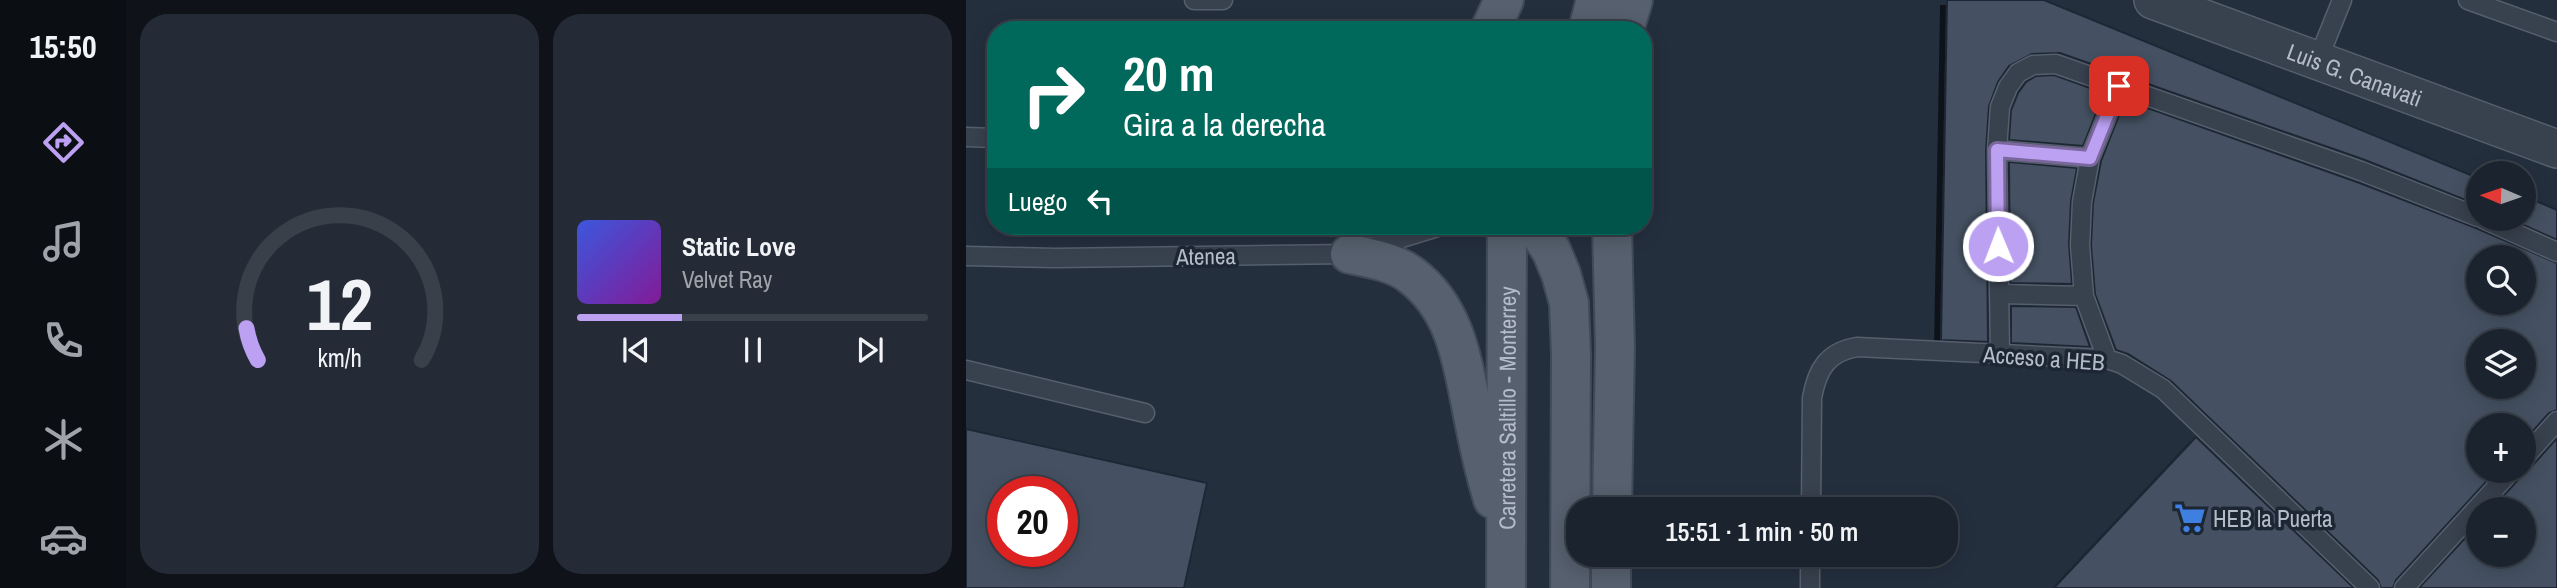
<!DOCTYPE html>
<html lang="es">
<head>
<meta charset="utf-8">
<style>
  :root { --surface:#1b232e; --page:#242b36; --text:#f1f3f6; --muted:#a0a4aa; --line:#39404a; --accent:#bca0f2 }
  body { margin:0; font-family:"Archivo Narrow",sans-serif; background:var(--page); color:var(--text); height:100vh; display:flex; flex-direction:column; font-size:26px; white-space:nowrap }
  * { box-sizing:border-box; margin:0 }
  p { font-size:23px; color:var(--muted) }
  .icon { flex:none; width:38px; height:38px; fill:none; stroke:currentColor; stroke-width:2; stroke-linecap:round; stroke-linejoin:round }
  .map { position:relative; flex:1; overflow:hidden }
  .side { display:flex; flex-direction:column; gap:14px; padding:14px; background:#0f1319; width:840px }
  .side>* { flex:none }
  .banner { position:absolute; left:21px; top:21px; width:665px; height:214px; border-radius:28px; box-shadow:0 4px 18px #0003,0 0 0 2px var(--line); background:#00695c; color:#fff; overflow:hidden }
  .needle { width:46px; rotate:272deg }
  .fabs { position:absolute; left:1500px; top:161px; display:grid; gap:14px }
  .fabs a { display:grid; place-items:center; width:70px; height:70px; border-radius:50%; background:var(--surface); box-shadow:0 4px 18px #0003,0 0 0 2px var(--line); font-size:35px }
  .speed { position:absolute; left:21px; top:476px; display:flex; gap:14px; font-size:35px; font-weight:700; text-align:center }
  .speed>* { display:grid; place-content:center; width:91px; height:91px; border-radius:50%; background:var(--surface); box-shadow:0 4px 18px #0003,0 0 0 2px var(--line); line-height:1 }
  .speed .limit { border:10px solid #d22; background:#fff; color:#111 }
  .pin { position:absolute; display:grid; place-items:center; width:60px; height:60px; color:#fff; margin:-30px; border-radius:14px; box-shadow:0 4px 10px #0006 }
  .me { position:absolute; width:77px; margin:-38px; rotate:359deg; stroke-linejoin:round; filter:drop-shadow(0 0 5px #0008) }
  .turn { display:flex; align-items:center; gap:24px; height:147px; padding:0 21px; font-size:32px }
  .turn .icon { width:91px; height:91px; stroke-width:2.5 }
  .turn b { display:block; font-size:49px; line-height:60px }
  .then { display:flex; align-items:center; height:66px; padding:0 21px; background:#0003; gap:14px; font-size:26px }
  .side .widget { flex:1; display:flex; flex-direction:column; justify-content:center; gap:10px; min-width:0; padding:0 24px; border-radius:28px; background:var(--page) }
  .side .dial { align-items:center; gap:0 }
  .dial svg { height:182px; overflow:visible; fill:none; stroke:var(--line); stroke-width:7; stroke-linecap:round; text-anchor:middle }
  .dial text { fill:var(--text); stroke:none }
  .song { display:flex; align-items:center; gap:21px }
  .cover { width:84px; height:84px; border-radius:10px; background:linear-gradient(135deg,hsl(230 70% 55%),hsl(290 70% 35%)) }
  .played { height:7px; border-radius:4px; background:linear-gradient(90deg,var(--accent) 30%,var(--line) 30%) }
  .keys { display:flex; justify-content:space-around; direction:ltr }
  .side .tiles { flex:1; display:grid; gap:14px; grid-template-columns:repeat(2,1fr) }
  .trip { position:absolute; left:600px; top:497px; width:392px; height:70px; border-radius:28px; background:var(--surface); box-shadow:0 4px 18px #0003,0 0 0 2px var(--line); font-weight:600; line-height:70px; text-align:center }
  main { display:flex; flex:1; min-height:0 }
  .dock { display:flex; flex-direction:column; width:126px; justify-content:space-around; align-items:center; background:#0b0e12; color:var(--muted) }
  .dock .icon { width:49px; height:49px }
  .dock .active { color:var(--accent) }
  .dock b { font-size:32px; color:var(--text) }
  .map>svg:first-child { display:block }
  .building { fill:#455162; stroke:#1f2835; stroke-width:2; fill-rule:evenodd; filter:url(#shadow) }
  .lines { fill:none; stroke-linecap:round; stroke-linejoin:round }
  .lane-casing { stroke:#565f6c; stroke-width:21 }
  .street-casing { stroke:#565f6c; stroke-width:40 }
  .primary-casing { stroke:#414a57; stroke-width:42 }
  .lane { stroke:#38414e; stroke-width:18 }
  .street { stroke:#38414e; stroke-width:37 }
  .primary { stroke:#56606e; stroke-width:38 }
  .route-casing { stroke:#7a689d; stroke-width:18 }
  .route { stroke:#bca0f2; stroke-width:12 }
  .labels { text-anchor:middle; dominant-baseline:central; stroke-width:7; stroke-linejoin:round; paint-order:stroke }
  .street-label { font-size:23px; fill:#b4bcc9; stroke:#1d2633 }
  .poi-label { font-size:23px; fill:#b4bcc9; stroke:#1d2633; text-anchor:start }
</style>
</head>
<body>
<main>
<nav class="dock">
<b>15:50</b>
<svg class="icon active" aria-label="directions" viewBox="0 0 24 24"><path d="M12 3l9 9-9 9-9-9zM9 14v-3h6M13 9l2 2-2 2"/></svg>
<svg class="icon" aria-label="music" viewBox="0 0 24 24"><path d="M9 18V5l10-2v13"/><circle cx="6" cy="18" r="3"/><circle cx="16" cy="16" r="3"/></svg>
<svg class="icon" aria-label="phone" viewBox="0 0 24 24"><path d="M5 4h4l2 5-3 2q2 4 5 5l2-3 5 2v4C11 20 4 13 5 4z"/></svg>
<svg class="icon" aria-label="climate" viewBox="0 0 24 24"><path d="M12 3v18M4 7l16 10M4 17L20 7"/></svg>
<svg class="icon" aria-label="car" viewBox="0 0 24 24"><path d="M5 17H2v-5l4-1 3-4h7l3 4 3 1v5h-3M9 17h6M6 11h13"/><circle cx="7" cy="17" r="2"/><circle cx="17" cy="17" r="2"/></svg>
</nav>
<section class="side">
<div class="tiles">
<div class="widget dial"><svg viewBox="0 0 100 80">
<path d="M14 69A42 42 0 1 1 86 69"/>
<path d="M14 69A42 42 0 0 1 9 55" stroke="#bca0f2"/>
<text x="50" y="56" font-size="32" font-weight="700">12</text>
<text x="50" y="72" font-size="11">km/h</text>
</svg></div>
<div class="widget">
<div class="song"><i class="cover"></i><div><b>Static Love</b><p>Velvet Ray</p></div></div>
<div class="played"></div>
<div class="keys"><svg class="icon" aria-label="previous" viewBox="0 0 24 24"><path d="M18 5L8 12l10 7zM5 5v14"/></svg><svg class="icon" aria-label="pause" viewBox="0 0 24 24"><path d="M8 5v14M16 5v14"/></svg><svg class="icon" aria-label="next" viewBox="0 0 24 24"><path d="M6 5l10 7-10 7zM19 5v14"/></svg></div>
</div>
</div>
</section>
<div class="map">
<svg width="1591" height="588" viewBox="0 0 1591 588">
  <defs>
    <filter id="shadow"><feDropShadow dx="-6" dy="6" stdDeviation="0" flood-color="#0009"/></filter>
  </defs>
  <rect width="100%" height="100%" fill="#242f3e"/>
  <!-- building -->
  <path class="building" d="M 981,0 L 1078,0 L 1512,178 L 1512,205 L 1399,160 L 1094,53 L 1066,54 L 1043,66 L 1032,82 L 1023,106 L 1020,150 L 1022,342 L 975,340 Z
    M 1088,75 L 1138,93 L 1117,146 L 1043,140 L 1045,110 L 1052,93 L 1060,82 L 1070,76 Z
    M 1159,100 L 1391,182 L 1510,228 L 1591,263 L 1591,410 L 1583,413 L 1558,441 L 1558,425 L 1512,425 L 1512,471 L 1530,471 L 1430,580 L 1427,588 L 1415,588 L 1412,580 L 1205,381 L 1162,354 L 1150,350 L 1129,294 L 1125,245 L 1127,203 L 1135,161 ZM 1512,257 L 1558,257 L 1558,303 L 1512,303 ZM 1512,341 L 1558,341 L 1558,387 L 1512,387 Z
    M 1043,162 L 1111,168 L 1105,201 L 1103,244 L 1106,284 L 1044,283 Z
    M 1558,196 L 1591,210 L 1591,240 L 1544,219 L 1558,219 Z
    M 1045,306 L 1110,307 L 1124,347 L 1045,343 Z
    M 0,429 L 241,483 L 218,588 L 0,588 ZM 37,492 L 96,492 L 96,551 L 37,551 Z
    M 1230,437 L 1388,588 L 1088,588 Z
    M 1591,438 L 1591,588 L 1453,588 L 1512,524 L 1512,555 L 1558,555 L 1558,509 L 1525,509 L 1553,479 L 1558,469 L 1566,466 Z"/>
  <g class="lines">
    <defs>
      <path id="lane" d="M 228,0 L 257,0
        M 1502,0 L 1591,32
        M 1351,62 L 1376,0
        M 0,137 L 30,138
        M 1031,150 L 1124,158
        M 1517,219 L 1591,252
        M 0,256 L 89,258 L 384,254 L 475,226
        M 1033,294 L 1118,296
        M 1034,354 L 1031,150 L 1034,107 L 1042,87 L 1052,73 L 1067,65 L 1090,64 L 1395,171 L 1512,217
        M 1141,359 L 1118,296 L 1114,245 L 1116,202 L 1124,158 L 1153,86
        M 0,370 L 179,413
        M 1558,458 L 1591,421
        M 845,509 L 846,398 C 851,370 861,352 891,347 L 1141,359 L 1156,364 L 1197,389 L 1404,588
        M 844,588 L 844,555
        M 1438,588 L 1545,471"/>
      <g id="street">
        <path id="s1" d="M 1187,0 L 1591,149"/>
      </g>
      <g id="primary">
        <path d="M 524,30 L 538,0"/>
        <path d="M 622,30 L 630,0"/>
        <path d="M 658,30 L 667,0"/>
        <path d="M 569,226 L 585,250 L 595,274 L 603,303 L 605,355 L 604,588"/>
        <path d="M 384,254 C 404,258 428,262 445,275 C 492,310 497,367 508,420 C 513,446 519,473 527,499"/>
        <path d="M 646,509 L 649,348 L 646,226"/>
        <path id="s2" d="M 540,588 L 541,226"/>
        <path d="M 645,588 L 645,555"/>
      </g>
    </defs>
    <!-- lane casing -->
    <use href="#lane" class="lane-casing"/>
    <!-- street casing -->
    <use href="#street" class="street-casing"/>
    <!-- primary casing -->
    <use href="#primary" class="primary-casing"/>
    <!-- lane -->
    <use href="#lane" class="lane"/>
    <!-- street -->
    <use href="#street" class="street"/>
    <!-- primary -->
    <use href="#primary" class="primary"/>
  </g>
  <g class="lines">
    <defs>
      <path id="route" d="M 1032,246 L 1031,150 L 1124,158 L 1153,86"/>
    </defs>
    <!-- route casing -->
    <use href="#route" class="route-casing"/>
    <!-- route -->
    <use href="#route" class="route"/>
  </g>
  <!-- icons -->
  <defs>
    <symbol id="supermarket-bare" viewBox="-9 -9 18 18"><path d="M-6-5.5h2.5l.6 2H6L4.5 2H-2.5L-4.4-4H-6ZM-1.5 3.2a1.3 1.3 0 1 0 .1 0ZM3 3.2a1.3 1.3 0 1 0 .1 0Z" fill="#3f7fe0" stroke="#1d2633" stroke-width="2.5" paint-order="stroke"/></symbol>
  </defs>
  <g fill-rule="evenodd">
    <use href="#supermarket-bare" x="1202" y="496" width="44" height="44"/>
  </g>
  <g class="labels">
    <!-- street labels -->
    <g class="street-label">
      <text stroke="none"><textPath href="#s1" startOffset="215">Luis G. Canavati</textPath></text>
      <text transform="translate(240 256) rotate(-1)">Atenea</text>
      <text transform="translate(1078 358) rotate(4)">Acceso a HEB</text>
      <text stroke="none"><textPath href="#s2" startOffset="180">Carretera Saltillo - Monterrey</textPath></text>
    </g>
    <!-- poi labels -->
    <g class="poi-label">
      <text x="1247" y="518">HEB la Puerta</text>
    </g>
  </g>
</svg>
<div class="fabs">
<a><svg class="needle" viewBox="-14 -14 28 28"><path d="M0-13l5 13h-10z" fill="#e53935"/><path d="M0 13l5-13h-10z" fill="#a0a4aa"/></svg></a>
<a><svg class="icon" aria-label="search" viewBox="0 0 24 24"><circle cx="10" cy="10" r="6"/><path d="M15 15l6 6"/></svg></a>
<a><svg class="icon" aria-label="layers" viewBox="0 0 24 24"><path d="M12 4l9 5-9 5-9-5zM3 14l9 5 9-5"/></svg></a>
<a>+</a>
<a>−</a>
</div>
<div class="speed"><div class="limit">20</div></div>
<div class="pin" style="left:1153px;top:86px;background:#d93025"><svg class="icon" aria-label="arrive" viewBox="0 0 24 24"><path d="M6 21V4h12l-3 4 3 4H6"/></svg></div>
<svg class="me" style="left:1032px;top:246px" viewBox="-20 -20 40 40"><circle r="17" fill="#bca0f2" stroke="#fff" stroke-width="3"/><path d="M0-11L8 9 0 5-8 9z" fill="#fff"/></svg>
<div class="trip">15:51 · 1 min · 50 m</div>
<div class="banner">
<div class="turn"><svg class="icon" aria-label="right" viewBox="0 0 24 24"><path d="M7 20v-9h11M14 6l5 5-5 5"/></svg><div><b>20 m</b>Gira a la derecha</div></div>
<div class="then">Luego<svg class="icon" aria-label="left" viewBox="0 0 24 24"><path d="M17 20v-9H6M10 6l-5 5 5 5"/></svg></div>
</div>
</div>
</main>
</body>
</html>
